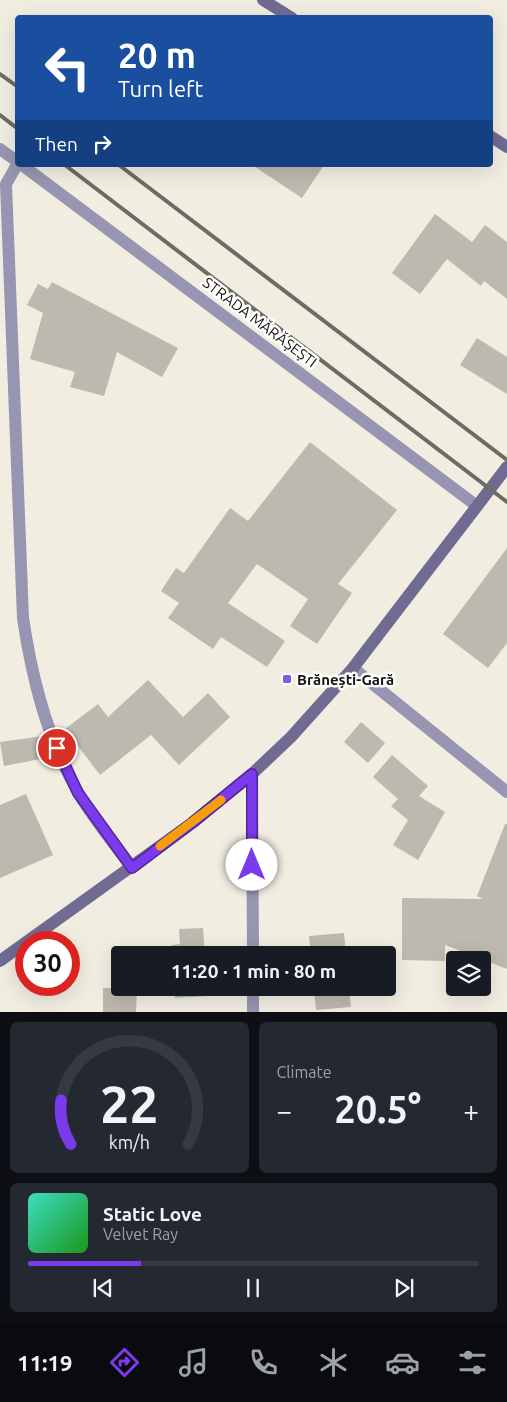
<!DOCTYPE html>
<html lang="en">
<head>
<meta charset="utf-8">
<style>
  :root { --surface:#171b24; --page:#242831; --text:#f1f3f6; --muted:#9ea1a6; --line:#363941; --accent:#7c3aed }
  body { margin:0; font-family:Ubuntu,sans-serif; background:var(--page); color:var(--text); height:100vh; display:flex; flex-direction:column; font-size:19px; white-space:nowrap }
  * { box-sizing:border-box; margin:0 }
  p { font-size:16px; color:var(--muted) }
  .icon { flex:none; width:28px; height:28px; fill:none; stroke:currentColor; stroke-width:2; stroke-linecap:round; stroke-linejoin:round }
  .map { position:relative; height:1012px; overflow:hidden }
  .side { display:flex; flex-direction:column; gap:10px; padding:10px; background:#0d0f14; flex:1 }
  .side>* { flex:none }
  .guide { position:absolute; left:15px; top:15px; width:478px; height:152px; border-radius:5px; box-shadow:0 5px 20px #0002; background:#1a4fa0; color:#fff; overflow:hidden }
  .controls { position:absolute; left:446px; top:951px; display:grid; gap:10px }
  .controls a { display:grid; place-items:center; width:45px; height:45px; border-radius:5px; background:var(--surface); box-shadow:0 5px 20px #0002; font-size:25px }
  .speed { position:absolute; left:15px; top:931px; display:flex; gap:10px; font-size:25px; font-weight:700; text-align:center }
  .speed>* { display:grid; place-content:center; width:65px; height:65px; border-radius:50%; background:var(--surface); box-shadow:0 5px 20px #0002; line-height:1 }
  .speed .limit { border:8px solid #d22; background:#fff; color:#111 }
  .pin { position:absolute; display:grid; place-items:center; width:42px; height:42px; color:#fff; margin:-21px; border:2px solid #fff; border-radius:50%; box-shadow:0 1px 5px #0007 }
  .me { position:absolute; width:55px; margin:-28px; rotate:0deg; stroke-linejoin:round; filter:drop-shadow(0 0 4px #0008) }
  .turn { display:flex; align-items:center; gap:18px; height:105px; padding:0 20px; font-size:22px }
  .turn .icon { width:65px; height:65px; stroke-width:2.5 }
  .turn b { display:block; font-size:35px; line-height:42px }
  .then { display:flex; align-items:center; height:48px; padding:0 20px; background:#0003; gap:10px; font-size:19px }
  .big { font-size:38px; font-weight:700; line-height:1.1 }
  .side .card { flex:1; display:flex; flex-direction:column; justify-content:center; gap:8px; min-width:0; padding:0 18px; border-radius:8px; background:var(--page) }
  .side .dial { align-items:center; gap:0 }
  .dial svg { height:130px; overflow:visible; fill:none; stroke:var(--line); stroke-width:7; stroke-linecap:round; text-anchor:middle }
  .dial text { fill:var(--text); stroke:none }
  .song { display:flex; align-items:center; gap:15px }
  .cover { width:60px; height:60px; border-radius:8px; background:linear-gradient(135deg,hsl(170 70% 55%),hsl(120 70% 35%)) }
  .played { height:5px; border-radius:2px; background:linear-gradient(90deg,var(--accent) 25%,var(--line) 25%) }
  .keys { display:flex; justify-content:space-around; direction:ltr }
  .heat { display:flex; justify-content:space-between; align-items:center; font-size:28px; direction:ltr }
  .side .tiles { flex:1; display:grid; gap:10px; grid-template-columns:1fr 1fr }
  .card:last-child { grid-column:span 2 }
  .trip { position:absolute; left:111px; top:946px; width:285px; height:50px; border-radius:5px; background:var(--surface); box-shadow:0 5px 20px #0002; font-weight:700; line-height:50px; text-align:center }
  .menu { display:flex; height:80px; justify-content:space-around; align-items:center; background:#090b0e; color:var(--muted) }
  .menu .icon { width:35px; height:35px }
  .menu .on { color:var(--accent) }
  .menu b { font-size:22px; color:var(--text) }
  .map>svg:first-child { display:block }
  .building { fill:#bdb9ae }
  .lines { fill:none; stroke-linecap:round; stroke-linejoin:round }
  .minor { stroke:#9795b1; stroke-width:12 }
  .secondary { stroke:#6f6b93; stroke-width:12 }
  .rail { stroke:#6e6b64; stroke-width:4 }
  .route-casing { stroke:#51269a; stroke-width:12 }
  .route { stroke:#7c3aed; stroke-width:9 }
  .slow { stroke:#f59e0b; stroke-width:9 }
  .poi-dot { fill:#7961dc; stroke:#fff; stroke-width:2 }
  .labels { text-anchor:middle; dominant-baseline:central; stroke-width:5; stroke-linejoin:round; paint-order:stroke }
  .street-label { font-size:15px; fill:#15130f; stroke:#fff }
  .poi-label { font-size:15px; font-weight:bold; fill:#15130f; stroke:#fff; text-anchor:start }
</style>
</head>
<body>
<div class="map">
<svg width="507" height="1012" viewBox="0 0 507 1012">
  <rect width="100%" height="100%" fill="#f1ede1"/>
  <!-- building -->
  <path class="building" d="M 252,165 L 324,165 L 302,198 Z
    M 435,214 L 472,242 L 485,225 L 507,242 L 507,299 L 484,281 L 481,286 L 447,259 L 420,294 L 392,273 Z
    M 52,282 L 178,348 L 162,377 L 117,352 L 104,396 L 70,387 L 75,372 L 30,359 L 43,313 L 27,305 L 38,284 L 48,289 Z
    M 477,338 L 507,357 L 507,394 L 460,365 Z
    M 310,442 L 397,510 L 338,584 L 352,593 L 317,644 L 290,626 L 308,599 L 257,564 L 228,603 L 285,641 L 267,667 L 221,637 L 213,649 L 168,618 L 179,603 L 161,591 L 176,568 L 184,573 L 230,508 L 248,521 Z
    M 507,548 L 507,643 L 488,668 L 443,634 Z
    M 148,680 L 183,717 L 208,693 L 230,717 L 179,765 L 151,735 L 100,775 L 75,742 L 77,753 L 68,754 L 59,733 L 67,732 L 65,729 L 98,704 L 108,717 Z
    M 361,722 L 385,743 L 368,763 L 344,742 Z
    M 43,736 L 51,757 L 4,766 L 0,742 Z
    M 392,755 L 428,786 L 419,796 L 445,812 L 418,860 L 393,845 L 408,820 L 391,806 L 398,799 L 373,777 Z
    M 26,794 L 53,855 L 0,878 L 0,805 Z
    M 505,824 L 507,824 L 507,969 L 445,945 L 445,961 L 402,960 L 402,898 L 483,899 L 477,896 Z
    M 203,928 L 205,955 L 172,955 L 172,945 L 180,944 L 179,929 Z
    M 344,933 L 346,955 L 311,955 L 309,936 Z
    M 103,988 L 137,988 L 136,1012 L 103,1012 Z
    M 174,988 L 207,988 L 207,996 L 175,998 Z
    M 314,988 L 349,988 L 351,1007 L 316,1010 Z"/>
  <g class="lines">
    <!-- minor -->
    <path class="minor" d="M 0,149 L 18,162
      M 18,163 L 6,184 L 23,618 C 32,679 47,739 78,792 C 93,819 114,843 132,868
      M 22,165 L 477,506
      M 353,668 L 507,792
      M 252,774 L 253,955
      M 253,988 L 253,1012"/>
    <!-- secondary -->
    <path class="secondary" d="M 263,0 L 292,18
      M 490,136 L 507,147
      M 0,961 L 192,823 L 252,774 L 291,737 L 353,668 L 507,467"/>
    <!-- rail -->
    <path class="rail" d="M 0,74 L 18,87
      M 0,115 L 18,129
      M 65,165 L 507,502
      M 119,165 L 507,460"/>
  </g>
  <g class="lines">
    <defs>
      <path id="route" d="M 57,748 L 78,793 L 132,868 L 192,823 L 252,774 L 252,865"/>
    </defs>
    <!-- route casing -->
    <use href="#route" class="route-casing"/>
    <!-- route -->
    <use href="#route" class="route"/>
    <!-- slow -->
    <path class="slow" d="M 160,846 L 221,800"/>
  </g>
  <!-- markers -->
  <rect class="poi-dot" x="282" y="674" width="10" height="10" rx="2.5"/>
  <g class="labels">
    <!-- street labels -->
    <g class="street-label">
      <text transform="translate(260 322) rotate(37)">STRADA MĂRĂȘEȘTI</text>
    </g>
    <!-- poi labels -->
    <g class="poi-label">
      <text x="297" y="679">Brănești-Gară</text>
    </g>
  </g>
</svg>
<div class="controls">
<a><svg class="icon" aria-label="layers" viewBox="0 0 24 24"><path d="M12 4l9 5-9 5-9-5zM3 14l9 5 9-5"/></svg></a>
</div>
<div class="speed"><div class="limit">30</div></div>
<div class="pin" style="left:57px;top:748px;background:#d93025"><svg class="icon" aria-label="arrive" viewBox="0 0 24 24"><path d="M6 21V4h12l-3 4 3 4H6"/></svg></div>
<svg class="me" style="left:252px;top:865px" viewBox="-20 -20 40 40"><circle r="19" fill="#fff"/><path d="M0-13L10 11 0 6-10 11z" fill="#7c3aed"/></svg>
<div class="trip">11:20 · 1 min · 80 m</div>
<div class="guide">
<div class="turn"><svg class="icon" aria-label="left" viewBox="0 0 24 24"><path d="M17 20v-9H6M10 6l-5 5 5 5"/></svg><div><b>20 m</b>Turn left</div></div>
<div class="then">Then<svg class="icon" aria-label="right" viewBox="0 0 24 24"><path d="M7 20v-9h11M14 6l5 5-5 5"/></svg></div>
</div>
</div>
<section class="side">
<div class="tiles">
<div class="card dial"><svg viewBox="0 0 100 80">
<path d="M14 69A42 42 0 1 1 86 69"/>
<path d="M14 69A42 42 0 0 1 8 42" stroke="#7c3aed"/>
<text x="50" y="56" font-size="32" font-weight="700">22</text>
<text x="50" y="72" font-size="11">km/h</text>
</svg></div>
<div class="card"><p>Climate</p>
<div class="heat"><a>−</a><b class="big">20.5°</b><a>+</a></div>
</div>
<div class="card">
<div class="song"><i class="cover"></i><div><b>Static Love</b><p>Velvet Ray</p></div></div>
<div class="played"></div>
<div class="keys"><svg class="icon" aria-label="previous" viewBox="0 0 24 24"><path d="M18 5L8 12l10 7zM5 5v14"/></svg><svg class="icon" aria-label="pause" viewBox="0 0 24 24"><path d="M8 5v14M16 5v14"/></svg><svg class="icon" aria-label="next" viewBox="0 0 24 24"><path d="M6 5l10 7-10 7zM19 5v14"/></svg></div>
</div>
</div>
</section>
<nav class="menu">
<b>11:19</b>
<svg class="icon on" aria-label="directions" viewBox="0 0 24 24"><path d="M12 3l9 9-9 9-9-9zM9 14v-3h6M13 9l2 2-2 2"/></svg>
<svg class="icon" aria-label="music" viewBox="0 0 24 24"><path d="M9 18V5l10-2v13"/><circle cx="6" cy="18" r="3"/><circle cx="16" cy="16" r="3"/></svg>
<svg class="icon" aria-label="phone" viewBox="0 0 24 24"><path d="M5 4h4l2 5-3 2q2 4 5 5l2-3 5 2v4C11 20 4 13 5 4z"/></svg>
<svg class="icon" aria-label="climate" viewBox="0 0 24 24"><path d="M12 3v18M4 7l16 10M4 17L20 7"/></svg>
<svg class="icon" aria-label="car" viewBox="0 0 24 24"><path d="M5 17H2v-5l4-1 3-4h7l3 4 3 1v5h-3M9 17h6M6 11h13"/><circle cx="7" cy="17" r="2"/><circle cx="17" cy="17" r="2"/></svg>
<svg class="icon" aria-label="filters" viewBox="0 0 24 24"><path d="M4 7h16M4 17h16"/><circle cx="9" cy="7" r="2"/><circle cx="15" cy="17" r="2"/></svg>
</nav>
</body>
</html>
